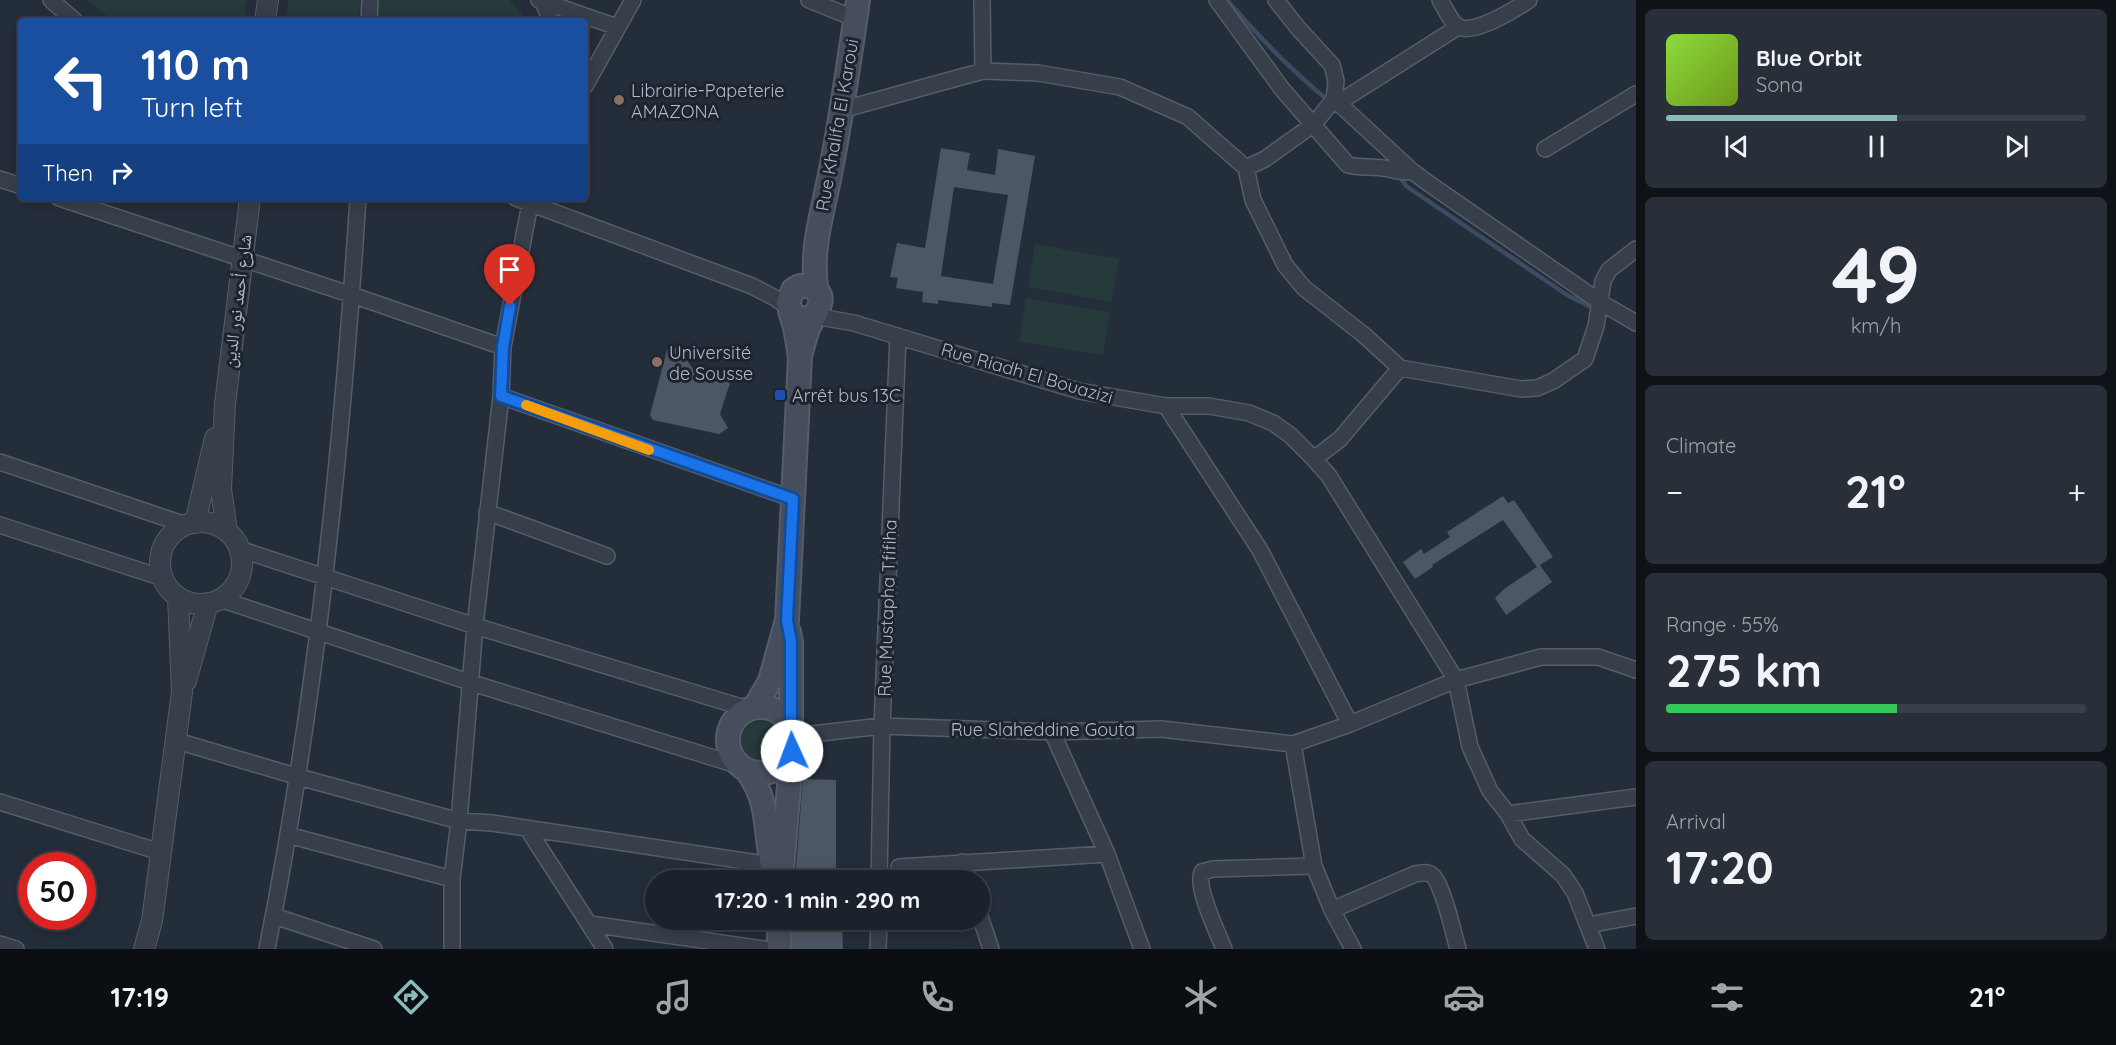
<!DOCTYPE html>
<html lang="en">
<head>
<meta charset="utf-8">
<style>
  :root { --surface:#1b222c; --page:#282f38; --text:#f1f3f6; --muted:#a0a4a9; --line:#393f48; --accent:#8bbbb9 }
  body { margin:0; font-family:Quicksand,"Noto Naskh Arabic",sans-serif; background:var(--page); color:var(--text); height:100vh; display:flex; flex-direction:column; font-size:22px; white-space:nowrap }
  * { box-sizing:border-box; margin:0 }
  p { font-size:20px; color:var(--muted) }
  .icon { flex:none; width:33px; height:33px; fill:none; stroke:currentColor; stroke-width:2; stroke-linecap:round; stroke-linejoin:round }
  .map { position:relative; flex:1; overflow:hidden }
  .panel { display:flex; flex-direction:column; gap:9px; padding:9px; background:#0f1318; width:480px }
  .panel>* { flex:none }
  .banner { position:absolute; left:18px; top:18px; width:570px; height:183px; border-radius:6px; box-shadow:0 3px 15px #0003,0 0 0 2px var(--line); background:#1a4fa0; color:#fff; overflow:hidden }
  .speed { position:absolute; left:18px; top:852px; display:flex; gap:12px; font-size:30px; font-weight:700; text-align:center }
  .speed>* { display:grid; place-content:center; width:78px; height:78px; border-radius:50%; background:var(--surface); box-shadow:0 3px 15px #0003,0 0 0 2px var(--line); line-height:1 }
  .speed .limit { border:9px solid #d22; background:#fff; color:#111 }
  .pin { position:absolute; display:grid; place-items:center; width:51px; height:51px; color:#fff; margin:-62px -26px; border-radius:50% 50% 50% 0; rotate:-45deg; box-shadow:0 0 6px #0007 }
  .pin .icon { rotate:45deg }
  .me { position:absolute; width:66px; margin:-33px; rotate:358deg; stroke-linejoin:round; filter:drop-shadow(0 0 4px #0008) }
  .turn { display:flex; align-items:center; gap:21px; height:126px; padding:0 24px; font-size:27px }
  .turn .icon { width:78px; height:78px; stroke-width:2.5 }
  .turn b { display:block; font-size:42px; line-height:51px }
  .then { display:flex; align-items:center; height:57px; padding:0 24px; background:#0003; gap:12px; font-size:22px }
  .big { font-size:45px; font-weight:700; line-height:1.1 }
  .panel .card { flex:1; display:flex; flex-direction:column; justify-content:center; gap:9px; min-width:0; padding:0 21px; border-radius:9px; background:var(--page) }
  .panel .dial { align-items:center; gap:0 }
  .dial b { font-size:78px; line-height:1 }
  .song { display:flex; align-items:center; gap:18px }
  .cover { width:72px; height:72px; border-radius:9px; background:linear-gradient(135deg,hsl(90 70% 55%),hsl(80 70% 35%)) }
  .played { height:6px; border-radius:3px; background:linear-gradient(90deg,var(--accent) 55%,var(--line) 55%) }
  .keys { display:flex; justify-content:space-around; direction:ltr }
  .heat { display:flex; justify-content:space-between; align-items:center; font-size:33px; direction:ltr }
  .charge { height:9px; border-radius:4px; background:linear-gradient(90deg,#34c759 55%,var(--line) 0) }
  .trip { position:absolute; left:645px; top:870px; width:345px; height:60px; border-radius:30px; background:var(--surface); box-shadow:0 3px 15px #0003,0 0 0 2px var(--line); font-weight:700; line-height:60px; text-align:center }
  .menu { display:flex; height:96px; justify-content:space-around; align-items:center; background:#0b0e12; color:var(--muted) }
  .menu .icon { width:42px; height:42px }
  .menu .active { color:var(--accent) }
  .menu b { font-size:27px; color:var(--text) }
  main { display:flex; flex:1; min-height:0 }
  .map>svg:first-child { display:block }
  .green { fill:#26393b }
  .lines { fill:none; stroke-linecap:round; stroke-linejoin:round }
  .stream { stroke:#3a4b62; stroke-width:4.5 }
  .building { fill:#4c5765; fill-rule:evenodd }
  .minor-casing { stroke:#555d68; stroke-width:18 }
  .tertiary-casing { stroke:#555d68; stroke-width:22 }
  .secondary-casing { stroke:#555d68; stroke-width:26 }
  .minor { stroke:#373f4a; stroke-width:15 }
  .tertiary { stroke:#373f4a; stroke-width:20 }
  .secondary { stroke:#464e5d; stroke-width:22 }
  .route-casing { stroke:#114b97; stroke-width:15 }
  .route { stroke:#1a73e8; stroke-width:10 }
  .slow { stroke:#f59e0b; stroke-width:10 }
  .education-dot { fill:#8d6e63; stroke:#1d242f; stroke-width:2 }
  .transit-dot { fill:#1a4fb4; stroke:#1d242f; stroke-width:2 }
  .labels { text-anchor:middle; dominant-baseline:central; stroke-width:6; stroke-linejoin:round; paint-order:stroke }
  .poi-label { font-size:18px; fill:#b3bac6; stroke:#1d242f; text-anchor:start }
  .street-label { font-size:18px; fill:#b3bac6; stroke:#1d242f }
</style>
</head>
<body>
<main>
<div class="map">
<svg width="1636" height="949" viewBox="0 0 1636 949">
  <rect width="100%" height="100%" fill="#242d3a"/>
  <!-- green -->
  <path class="green" d="M 87,0 L 247,0 L 244,21 L 113,21 Z
    M 288,0 L 360,0 L 359,21 L 286,21 Z
    M 378,0 L 509,0 L 528,21 L 378,21 Z
    M 1035,244 L 1119,259 L 1112,302 L 1028,287 Z
    M 1026,298 L 1110,312 L 1103,355 L 1019,341 Z
    M741 741a20 20 0 1 1 40 0a20 20 0 1 1-40 0Z"/>
  <g class="lines">
    <!-- stream -->
    <path class="stream" d="M 1227,0 C 1258,36 1292,71 1329,101
      M 1400,176 L 1406,186 L 1567,295 L 1595,309"/>
  </g>
  <!-- building -->
  <path class="building" d="M 941,148 L 970,153 L 967,170 L 995,175 L 998,149 L 1035,156 L 1010,305 L 992,303 L 992,307 L 938,300 L 938,304 L 922,302 L 923,292 L 896,288 L 898,278 L 890,277 L 897,243 L 925,248 ZM 954,187 L 1008,195 L 993,284 L 941,276 Z
    M 678,347 L 695,372 L 731,380 L 720,414 L 728,428 L 719,434 L 653,420 L 650,415 L 667,350 Z
    M 1503,496 L 1508,503 L 1514,500 L 1553,557 L 1540,565 L 1552,582 L 1506,615 L 1495,598 L 1504,589 L 1537,567 L 1503,520 L 1432,565 L 1433,567 L 1415,579 L 1403,562 L 1421,549 L 1424,554 L 1450,537 L 1447,532 Z
    M 803,779 L 836,780 L 836,880 L 795,880 Z
    M 792,920 L 842,920 L 843,949 L 792,949 Z"/>
  <g class="lines">
    <defs>
      <path id="minor" d="M 51,0 L 75,21
        M 539,0 L 617,27
        M 809,0 L 856,19
        M 982,0 L 983,71
        M 1217,0 L 1282,89 L 1348,165 C 1360,168 1371,166 1383,168 C 1393,169 1401,174 1412,171
        M 1276,0 L 1298,28 L 1332,65 L 1336,81 L 1334,99
        M 1440,0 C 1445,8 1451,23 1459,27 C 1474,35 1516,9 1529,0
        M 543,2 L 551,21
        M 369,21 L 370,0
        M 585,86 L 633,0
        M 1338,103 L 1458,27
        M 841,110 L 983,71 L 1038,73 L 1120,87 L 1188,117 L 1246,168 L 1253,200 L 1285,265 L 1304,288 L 1364,335 L 1400,368
        M 1545,149 L 1636,94
        M 1246,168 L 1265,159 L 1314,124 L 1334,99 L 1412,171 L 1428,183 L 1600,302 L 1636,323
        M 0,179 L 21,186
        M 59,198 L 352,295 L 503,347 L 501,396 L 475,626 L 459,821 L 492,823 L 772,865
        M 516,198 L 752,286 L 775,298 L 789,308
        M 814,316 L 854,323 L 1079,391 L 1166,406 L 1209,406 L 1249,413 L 1273,423 L 1290,435 L 1314,459 L 1340,439 L 1400,368 L 1521,389 L 1537,388 L 1553,381 L 1585,359 L 1596,326 L 1603,281 L 1609,270 L 1636,249
        M 503,347 L 531,198
        M 501,396 L 793,499
        M 1166,406 L 1260,550 L 1350,724
        M 1314,459 L 1329,476 L 1456,680 L 1350,724 L 1293,744 L 1314,866 L 1332,910 L 1353,949
        M 0,462 L 186,525
        M 487,512 L 607,556
        M 0,525 L 163,578
        M 239,549 L 475,626 L 748,709
        M 220,599 L 469,682 L 740,766
        M 1052,732 L 1107,854 L 1142,949
        M 794,736 L 882,726 L 1052,732 L 1161,729 L 1293,744
        M 177,741 L 299,777 L 459,821 L 452,879 L 452,949
        M 0,802 L 160,852
        M 1508,814 L 1636,797
        M 527,828 L 605,949
        M 288,835 L 452,879
        M 962,862 L 968,880
        M 899,867 L 1107,854
        M 879,880 L 882,726 L 898,336
        M 1332,910 L 1415,874 C 1421,873 1428,871 1433,876 C 1444,888 1453,932 1458,949
        M 274,916 L 374,949
        M 980,916 L 991,949
        M 590,924 L 764,949
        M 1588,925 L 1636,916
        M 0,944 L 16,949
        M 267,949 C 316,701 342,450 358,198
        M 878,949 L 879,920
        M 1224,949 C 1218,933 1195,887 1202,872 L 1213,869 L 1314,866
        M 1597,949 L 1575,893 L 1563,875 L 1522,839 L 1508,814 L 1490,791 L 1470,747 L 1456,680 L 1541,657 L 1598,657 L 1636,670"/>
      <path id="tertiary" d="M 265,21 L 268,0
        M160 563a41 41 0 1 1 82 0a41 41 0 1 1-82 0Z
        M 195,523 L 215,438
        M 227,531 L 221,489 L 225,404 L 250,198
        M 186,681 L 208,603
        M 144,949 L 152,921 L 182,692 L 178,597"/>
      <path id="secondary" d="M 817,292 C 809,250 824,209 831,169 C 842,113 850,56 858,0
        M 801,353 C 803,345 805,337 808,329 C 813,316 832,296 811,287 C 804,284 798,286 793,290 L 788,303 L 793,315 L 803,319 L 814,316
        M 789,632 L 791,642 L 791,726
        M728 740a33 33 0 1 1 66 0a33 33 0 1 1-66 0Z
        M 755,707 L 770,681 L 787,620 L 800,357 L 795,327 L 790,311
        M 747,771 C 771,803 764,833 773,869
        M 781,880 L 792,751
        M 779,949 L 779,920"/>
    </defs>
    <!-- minor casing -->
    <use href="#minor" class="minor-casing"/>
    <!-- tertiary casing -->
    <use href="#tertiary" class="tertiary-casing"/>
    <!-- secondary casing -->
    <use href="#secondary" class="secondary-casing"/>
    <!-- minor -->
    <use href="#minor" class="minor"/>
    <!-- tertiary -->
    <use href="#tertiary" class="tertiary"/>
    <!-- secondary -->
    <use href="#secondary" class="secondary"/>
  </g>
  <g class="lines">
    <defs>
      <path id="route" d="M 510,306 L 503,347 L 501,396 L 793,499 L 787,620 L 791,642 L 791,726 L 794,736 L 792,751"/>
    </defs>
    <!-- route casing -->
    <use href="#route" class="route-casing"/>
    <!-- route -->
    <use href="#route" class="route"/>
    <!-- slow -->
    <path class="slow" d="M 526,405 L 649,450"/>
  </g>
  <!-- markers -->
  <g class="education-dot">
    <circle cx="619" cy="100" r="6"/>
    <circle cx="657" cy="362" r="6"/>
  </g>
  <rect class="transit-dot" x="774" y="389" width="12" height="12" rx="3"/>
  <g class="labels">
    <!-- poi labels -->
    <g class="poi-label">
      <text x="631" y="90">Librairie-Papeterie<tspan x="631" dy="21">AMAZONA</tspan></text>
      <text x="669" y="352">Université<tspan x="669" dy="21">de Sousse</tspan></text>
      <text x="792" y="395">Arrêt bus 13C</text>
    </g>
    <!-- street labels -->
    <g class="street-label">
      <text transform="translate(837 125) rotate(-80)">Rue Khalifa El Karoui</text>
      <text transform="translate(237 301) rotate(-83)">شارع أحمد نور الدين</text>
      <text transform="translate(1027 373) rotate(16)">Rue Riadh El Bouazizi</text>
      <text transform="translate(887 608) rotate(-88)">Rue Mustapha Tfifiha</text>
      <text x="1043" y="729">Rue Slaheddine Gouta</text>
    </g>
  </g>
</svg>
<div class="speed"><div class="limit">50</div></div>
<div class="pin" style="left:510px;top:306px;background:#d93025"><svg class="icon" aria-label="arrive" viewBox="0 0 24 24"><path d="M6 21V4h12l-3 4 3 4H6"/></svg></div>
<svg class="me" style="left:792px;top:751px" viewBox="-20 -20 40 40"><circle r="19" fill="#fff"/><path d="M0-13L10 11 0 6-10 11z" fill="#1a73e8"/></svg>
<div class="trip">17:20 · 1 min · 290 m</div>
<div class="banner">
<div class="turn"><svg class="icon" aria-label="left" viewBox="0 0 24 24"><path d="M17 20v-9H6M10 6l-5 5 5 5"/></svg><div><b>110 m</b>Turn left</div></div>
<div class="then">Then<svg class="icon" aria-label="right" viewBox="0 0 24 24"><path d="M7 20v-9h11M14 6l5 5-5 5"/></svg></div>
</div>
</div>
<section class="panel">
<div class="card">
<div class="song"><i class="cover"></i><div><b>Blue Orbit</b><p>Sona</p></div></div>
<div class="played"></div>
<div class="keys"><svg class="icon" aria-label="previous" viewBox="0 0 24 24"><path d="M18 5L8 12l10 7zM5 5v14"/></svg><svg class="icon" aria-label="pause" viewBox="0 0 24 24"><path d="M8 5v14M16 5v14"/></svg><svg class="icon" aria-label="next" viewBox="0 0 24 24"><path d="M6 5l10 7-10 7zM19 5v14"/></svg></div>
</div>
<div class="card dial"><b>49</b><p>km/h</p></div>
<div class="card"><p>Climate</p>
<div class="heat"><a>−</a><b class="big">21°</b><a>+</a></div>
</div>
<div class="card"><p>Range · 55%</p><b class="big">275 km</b><div class="charge"></div></div>
<div class="card"><p>Arrival</p><b class="big">17:20</b></div>
</section>
</main>
<nav class="menu">
<b>17:19</b>
<svg class="icon active" aria-label="directions" viewBox="0 0 24 24"><path d="M12 3l9 9-9 9-9-9zM9 14v-3h6M13 9l2 2-2 2"/></svg>
<svg class="icon" aria-label="music" viewBox="0 0 24 24"><path d="M9 18V5l10-2v13"/><circle cx="6" cy="18" r="3"/><circle cx="16" cy="16" r="3"/></svg>
<svg class="icon" aria-label="phone" viewBox="0 0 24 24"><path d="M5 4h4l2 5-3 2q2 4 5 5l2-3 5 2v4C11 20 4 13 5 4z"/></svg>
<svg class="icon" aria-label="climate" viewBox="0 0 24 24"><path d="M12 3v18M4 7l16 10M4 17L20 7"/></svg>
<svg class="icon" aria-label="car" viewBox="0 0 24 24"><path d="M5 17H2v-5l4-1 3-4h7l3 4 3 1v5h-3M9 17h6M6 11h13"/><circle cx="7" cy="17" r="2"/><circle cx="17" cy="17" r="2"/></svg>
<svg class="icon" aria-label="filters" viewBox="0 0 24 24"><path d="M4 7h16M4 17h16"/><circle cx="9" cy="7" r="2"/><circle cx="15" cy="17" r="2"/></svg>
<b>21°</b>
</nav>
</body>
</html>
